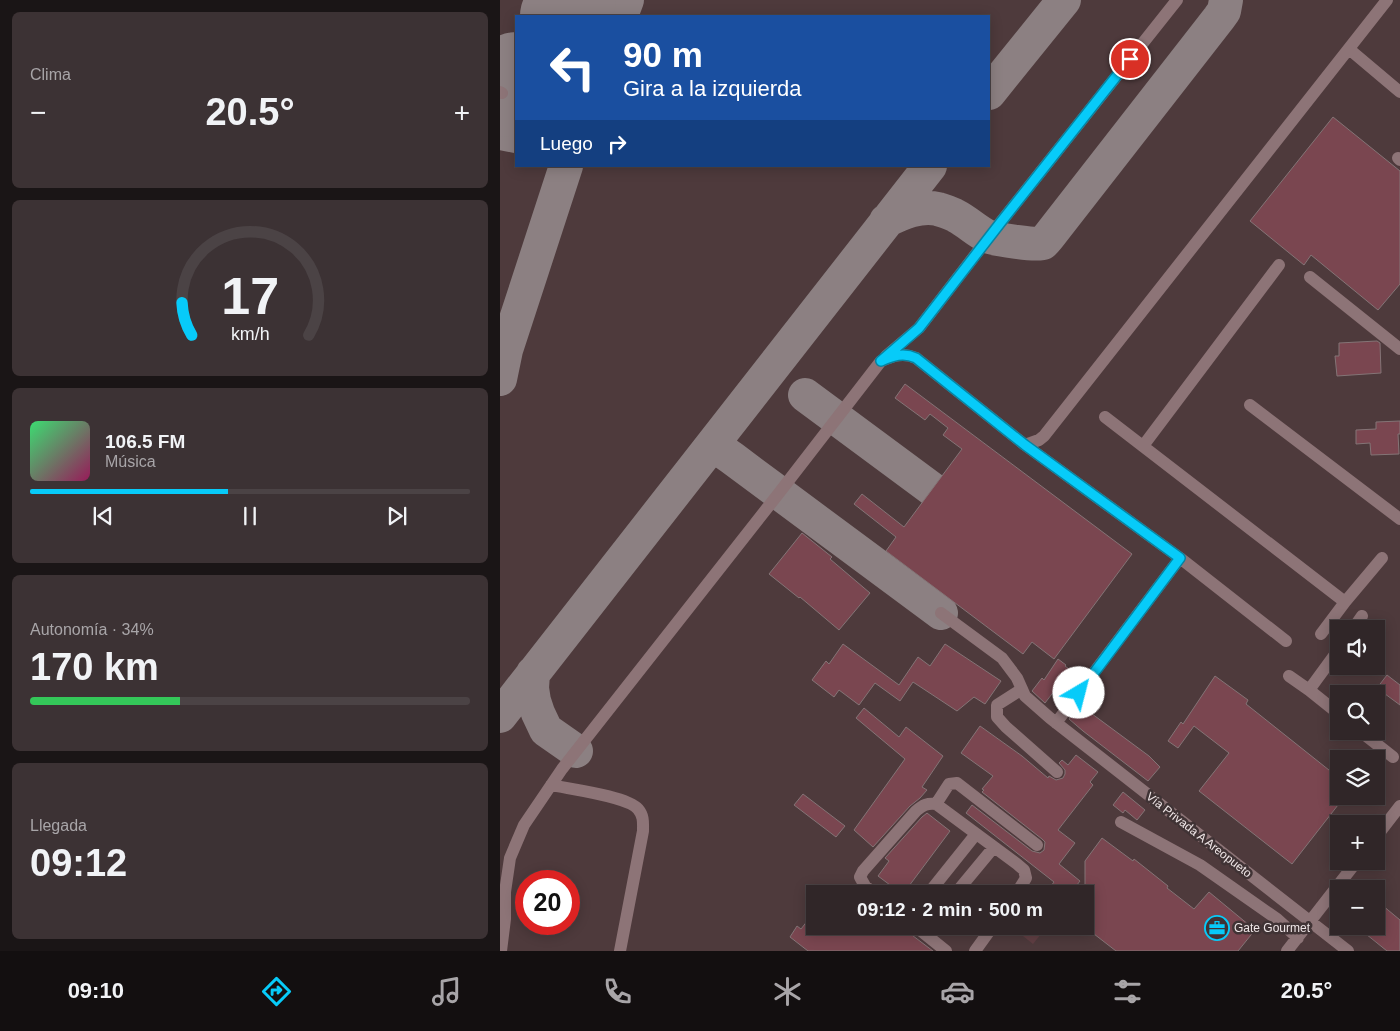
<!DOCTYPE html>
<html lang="es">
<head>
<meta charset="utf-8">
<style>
  :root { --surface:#302628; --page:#3c3234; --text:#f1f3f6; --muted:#a8a5a8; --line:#4b4345; --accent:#07cbf9 }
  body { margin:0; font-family:Arial,sans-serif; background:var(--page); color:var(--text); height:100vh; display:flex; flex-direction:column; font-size:19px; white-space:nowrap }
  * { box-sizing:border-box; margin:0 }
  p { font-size:16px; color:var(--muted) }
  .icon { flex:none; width:28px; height:28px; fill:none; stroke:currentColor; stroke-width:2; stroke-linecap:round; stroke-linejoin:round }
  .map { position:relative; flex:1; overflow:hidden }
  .sheet { display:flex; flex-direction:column; gap:12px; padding:12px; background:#1a1516; width:500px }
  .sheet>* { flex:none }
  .banner { position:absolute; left:15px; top:15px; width:475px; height:152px; border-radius:0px; box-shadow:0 2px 12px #0003,0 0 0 1px var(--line); background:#1a4fa0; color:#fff; overflow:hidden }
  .controls { position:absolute; left:830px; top:620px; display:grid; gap:10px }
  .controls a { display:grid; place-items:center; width:55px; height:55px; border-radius:0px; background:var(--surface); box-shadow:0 2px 12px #0003,0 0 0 1px var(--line); font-size:25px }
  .speed { position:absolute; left:15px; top:870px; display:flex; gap:10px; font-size:25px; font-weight:700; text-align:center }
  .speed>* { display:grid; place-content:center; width:65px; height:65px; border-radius:50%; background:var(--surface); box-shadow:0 2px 12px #0003,0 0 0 1px var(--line); line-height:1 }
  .speed .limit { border:8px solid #d22; background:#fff; color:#111 }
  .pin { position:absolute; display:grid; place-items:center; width:42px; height:42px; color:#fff; margin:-21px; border:2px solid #fff; border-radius:50%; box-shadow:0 1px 5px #0007 }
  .me { position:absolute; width:55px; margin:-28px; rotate:37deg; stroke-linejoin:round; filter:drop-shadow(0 0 4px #0008) }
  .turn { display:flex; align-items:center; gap:18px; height:105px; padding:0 25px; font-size:22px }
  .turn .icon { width:65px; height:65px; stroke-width:2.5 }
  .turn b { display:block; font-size:35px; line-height:42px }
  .then { display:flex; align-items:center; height:48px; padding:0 25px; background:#0003; gap:10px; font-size:19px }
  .big { font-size:38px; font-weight:600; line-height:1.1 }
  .sheet .tile { flex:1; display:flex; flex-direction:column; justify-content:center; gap:8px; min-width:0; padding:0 18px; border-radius:8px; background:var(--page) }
  .sheet .dial { align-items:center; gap:0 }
  .dial svg { height:130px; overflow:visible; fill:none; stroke:var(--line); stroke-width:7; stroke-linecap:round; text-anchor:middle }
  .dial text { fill:var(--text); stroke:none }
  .song { display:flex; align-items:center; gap:15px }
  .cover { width:60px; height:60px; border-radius:8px; background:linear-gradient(135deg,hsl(140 70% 55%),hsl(330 70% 35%)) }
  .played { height:5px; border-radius:2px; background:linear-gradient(90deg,var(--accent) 45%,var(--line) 45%) }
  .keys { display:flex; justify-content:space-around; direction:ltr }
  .heat { display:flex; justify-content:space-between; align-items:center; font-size:28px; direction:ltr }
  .charge { height:8px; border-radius:4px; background:linear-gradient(90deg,#34c759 34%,var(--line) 0) }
  .trip { position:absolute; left:306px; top:885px; width:288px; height:50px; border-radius:0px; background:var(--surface); box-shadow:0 2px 12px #0003,0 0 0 1px var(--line); font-weight:600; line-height:50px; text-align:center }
  .tab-bar { display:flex; height:80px; justify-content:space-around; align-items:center; background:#130f10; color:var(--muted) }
  .tab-bar .icon { width:35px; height:35px }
  .tab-bar .selected { color:var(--accent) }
  .tab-bar b { font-size:22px; color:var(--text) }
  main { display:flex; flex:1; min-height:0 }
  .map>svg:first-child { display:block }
  .built { fill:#4e3a3c; fill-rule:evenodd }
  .green { fill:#613f44 }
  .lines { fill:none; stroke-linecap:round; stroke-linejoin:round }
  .taxiway { stroke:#8c8082; stroke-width:34 }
  .runway { stroke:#8c8082; stroke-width:84 }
  .building { fill:#7a4650; stroke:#847476 }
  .minor { stroke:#8d7477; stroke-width:12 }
  .route-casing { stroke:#0584a2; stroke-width:12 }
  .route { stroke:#07cbf9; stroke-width:9 }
  .labels { text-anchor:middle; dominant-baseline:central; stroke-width:5; stroke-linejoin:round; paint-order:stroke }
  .street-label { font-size:12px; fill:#efe6e7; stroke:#403335 }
  .poi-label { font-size:12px; fill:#efe6e7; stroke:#403335; text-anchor:start }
</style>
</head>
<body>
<main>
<section class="sheet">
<div class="tile"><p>Clima</p>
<div class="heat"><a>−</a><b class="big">20.5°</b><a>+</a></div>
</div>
<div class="tile dial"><svg viewBox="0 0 100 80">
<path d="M14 69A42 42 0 1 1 86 69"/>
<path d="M14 69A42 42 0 0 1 8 49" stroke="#07cbf9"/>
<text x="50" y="56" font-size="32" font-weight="700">17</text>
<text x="50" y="72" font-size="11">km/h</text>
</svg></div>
<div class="tile">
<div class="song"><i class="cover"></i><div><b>106.5 FM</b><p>Música</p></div></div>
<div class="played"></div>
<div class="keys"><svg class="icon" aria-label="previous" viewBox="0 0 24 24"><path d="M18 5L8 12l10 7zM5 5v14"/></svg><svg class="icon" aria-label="pause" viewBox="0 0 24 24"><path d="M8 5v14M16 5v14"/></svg><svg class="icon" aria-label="next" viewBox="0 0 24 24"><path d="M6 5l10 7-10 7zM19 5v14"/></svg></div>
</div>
<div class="tile"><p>Autonomía · 34%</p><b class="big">170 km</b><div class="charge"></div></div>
<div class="tile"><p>Llegada</p><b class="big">09:12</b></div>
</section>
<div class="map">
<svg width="900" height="951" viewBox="0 0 900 951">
  <rect width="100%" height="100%" fill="#403335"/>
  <!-- built -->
  <path class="built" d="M 0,0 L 900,0 L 900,951 L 0,951 ZM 16,16 L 489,16 L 489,166 L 16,166 ZM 839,629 L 876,629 L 876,666 L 839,666 ZM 839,694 L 876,694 L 876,731 L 839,731 ZM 839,759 L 876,759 L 876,796 L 839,796 ZM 839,824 L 876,824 L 876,861 L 839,861 ZM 26,881 L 69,881 L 69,924 L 26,924 ZM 839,889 L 876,889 L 876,926 L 839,926 ZM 315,894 L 585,894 L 585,926 L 315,926 Z"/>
  <!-- green -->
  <path class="green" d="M 516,926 L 542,926 L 545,929 L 533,944 L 514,929 Z"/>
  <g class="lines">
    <!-- taxiway -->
    <path class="taxiway" d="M 121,16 L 127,0
      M 489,93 L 564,0
      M 0,133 L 16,136
      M 386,221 C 402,213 420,205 438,209 C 444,211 451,213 456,216 C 468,222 477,232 489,237 C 496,239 537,246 543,243 C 546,240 550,235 553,231 L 719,18 L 724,11 L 726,0
      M 0,379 L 6,350 L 66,166
      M 305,395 L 432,489
      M 211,448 L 222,451 L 232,458 L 279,493 L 441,613
      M 33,673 L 32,688 L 34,701 L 38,713 L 46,730 L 76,751
      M 0,716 L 430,166"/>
    <!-- runway -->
    <path class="runway" d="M 62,16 L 74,0
      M 0,95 L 16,74"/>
  </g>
  <!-- building -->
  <path class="building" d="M 833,117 L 900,171 L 900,284 L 878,310 L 811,255 L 804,265 L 750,221 Z
    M 877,341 L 880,343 L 881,373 L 837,376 L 835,356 L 839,356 L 839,343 Z
    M 405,384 L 632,554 L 554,659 L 532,642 L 523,654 L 386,551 L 396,537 L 354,504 L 362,494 L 404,527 L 462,449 L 443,435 L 448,428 L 430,414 L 425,420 L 395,398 Z
    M 900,421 L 900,434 L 898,434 L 899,454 L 871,455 L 870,443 L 856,444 L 856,430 L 876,429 L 876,422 Z
    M 302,533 L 332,557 L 330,559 L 370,593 L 339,630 L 300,597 L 299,598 L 269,574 Z
    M 343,644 L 399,685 L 418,657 L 430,666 L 445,644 L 501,681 L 485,704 L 474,697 L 457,711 L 413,682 L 400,701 L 375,683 L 359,705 L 339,690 L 334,697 L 312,680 L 326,661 L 329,664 Z
    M 558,659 L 566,665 L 565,666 L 577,675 L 565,692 L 558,686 L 545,703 L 532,691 L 542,678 L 544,680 Z
    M 887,675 L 900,685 L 900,705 L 877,688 Z
    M 715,676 L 748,700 L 746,704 L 839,778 L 839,796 L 845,796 L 792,864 L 699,791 L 729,753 L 694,726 L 678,748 L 668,741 L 681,722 L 683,724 Z
    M 580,705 L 649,756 L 660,767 L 648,781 L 583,731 L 569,719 Z
    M 364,708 L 399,737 L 406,727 L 443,756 L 422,787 L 427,790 L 420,798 L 410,806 L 373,847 L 354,830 L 405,759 L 356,718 Z
    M 480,726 L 522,756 L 548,778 L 549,776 L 556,780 L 563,778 L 565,774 L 565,770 L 559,763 L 562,760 L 568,765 L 576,755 L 598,772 L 590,782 L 593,785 L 558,830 L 575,843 L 559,864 L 580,881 L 570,894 L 545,894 L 554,882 L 466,813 L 472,805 L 532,851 L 540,853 L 544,850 L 545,842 L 542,839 L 482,792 L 484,790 L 482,789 L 493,776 L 461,753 Z
    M 623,792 L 645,810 L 637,820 L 625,810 L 623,813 L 613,805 Z
    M 303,794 L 345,826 L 336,837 L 294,805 Z
    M 427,813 L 450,831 L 403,894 L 402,894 L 378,876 L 389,861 L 385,858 L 422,817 Z
    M 602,838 L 633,861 L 634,859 L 668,886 L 667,888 L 694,909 L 709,892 L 755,930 L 738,951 L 616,951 L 585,927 L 585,861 Z
    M 876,900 L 900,920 L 900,951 L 887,951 L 856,926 L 876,926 Z
    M 315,911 L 315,926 L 400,926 L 433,951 L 308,951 L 290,937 L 297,926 L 301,929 Z"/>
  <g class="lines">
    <!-- minor -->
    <path class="minor" d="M 849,49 L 900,92
      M 0,92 L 2,93
      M 898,158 L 900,160
      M 810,277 L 900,349
      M 386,356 L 419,328 L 489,237 L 677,0
      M 750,405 L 900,519
      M 605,417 L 845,602 L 882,558
      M 525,445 L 539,440 L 544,436 L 887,0
      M 643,446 L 779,265
      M 441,613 L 502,658 L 517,678 L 525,696 L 550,718 L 848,951
      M 853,629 L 862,616
      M 821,634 L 845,602
      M 839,649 L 809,690 L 839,714
      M 789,676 L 809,690
      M 522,689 L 497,705 L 497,717 L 506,727 L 557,772
      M 556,723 L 680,558
      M 860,731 L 893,757
      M 51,785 C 69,789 127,796 138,809 C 144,816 143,823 143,831 L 120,951
      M 436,804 L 449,784 L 457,783 L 537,845
      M 621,822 L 700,865 L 777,919 L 798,938
      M 876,837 L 900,806
      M 375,894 L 365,886 L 360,877 L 363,871 L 416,811 C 423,805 427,803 436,804 L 517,864 L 524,870 L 526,878 L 516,894
      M 428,894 L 476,834
      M 455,894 L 494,847
      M 415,926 L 446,951
      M 1,951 L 5,919 L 5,892 L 10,858 L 24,825 L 62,769 L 279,493 L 381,361 C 393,356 403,352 416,358 L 525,445 L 680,558 L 786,641
      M 475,951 L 493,926
      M 787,951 L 857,861"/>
  </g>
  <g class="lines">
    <defs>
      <path id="route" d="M 579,693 L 680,558 L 525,445 L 416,358 C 403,352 393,356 381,361 L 419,328 L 501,222 L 630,59"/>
    </defs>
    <!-- route casing -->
    <use href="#route" class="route-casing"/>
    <!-- route -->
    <use href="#route" class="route"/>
  </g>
  <!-- icons -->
  <defs>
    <symbol id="office-ring" viewBox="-11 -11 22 22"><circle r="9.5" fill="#403335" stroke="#07cbf9" stroke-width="1.5"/><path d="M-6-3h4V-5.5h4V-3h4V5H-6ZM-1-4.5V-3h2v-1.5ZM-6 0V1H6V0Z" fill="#07cbf9"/></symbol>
  </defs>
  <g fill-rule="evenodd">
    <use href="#office-ring" x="703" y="914" width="28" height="28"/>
  </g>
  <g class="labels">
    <!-- street labels -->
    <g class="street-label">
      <text transform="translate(699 835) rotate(38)">Vía Privada A Areopueto</text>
    </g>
    <!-- poi labels -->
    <g class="poi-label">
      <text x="734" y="928">Gate Gourmet</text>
    </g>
  </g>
</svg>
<div class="controls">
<a><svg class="icon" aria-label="sound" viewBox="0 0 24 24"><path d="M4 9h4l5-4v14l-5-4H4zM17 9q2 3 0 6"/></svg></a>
<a><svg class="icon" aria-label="search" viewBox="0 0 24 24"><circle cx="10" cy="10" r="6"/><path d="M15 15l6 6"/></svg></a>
<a><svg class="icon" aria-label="layers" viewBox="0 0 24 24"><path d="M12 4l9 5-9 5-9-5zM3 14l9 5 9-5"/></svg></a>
<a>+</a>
<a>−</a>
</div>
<div class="speed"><div class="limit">20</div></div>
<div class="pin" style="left:630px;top:59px;background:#d93025"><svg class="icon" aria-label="arrive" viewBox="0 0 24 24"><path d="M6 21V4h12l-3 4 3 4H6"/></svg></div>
<svg class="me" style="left:579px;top:693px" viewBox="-20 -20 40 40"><circle r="19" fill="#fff"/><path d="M0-13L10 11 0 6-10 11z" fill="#07cbf9"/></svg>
<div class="trip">09:12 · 2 min · 500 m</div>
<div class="banner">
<div class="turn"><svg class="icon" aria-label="left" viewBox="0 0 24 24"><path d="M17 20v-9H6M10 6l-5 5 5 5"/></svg><div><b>90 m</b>Gira a la izquierda</div></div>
<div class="then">Luego<svg class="icon" aria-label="right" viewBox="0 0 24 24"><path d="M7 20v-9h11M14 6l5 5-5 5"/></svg></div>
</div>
</div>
</main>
<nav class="tab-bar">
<b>09:10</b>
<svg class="icon selected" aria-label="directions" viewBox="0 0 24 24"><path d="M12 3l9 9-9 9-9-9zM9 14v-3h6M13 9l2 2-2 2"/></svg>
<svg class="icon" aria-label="music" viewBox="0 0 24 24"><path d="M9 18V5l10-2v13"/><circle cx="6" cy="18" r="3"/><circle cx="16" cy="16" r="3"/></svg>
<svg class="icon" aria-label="phone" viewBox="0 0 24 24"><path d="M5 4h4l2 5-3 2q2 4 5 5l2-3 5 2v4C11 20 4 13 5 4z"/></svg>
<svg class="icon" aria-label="climate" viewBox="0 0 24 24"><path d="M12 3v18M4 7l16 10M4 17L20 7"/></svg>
<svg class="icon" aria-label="car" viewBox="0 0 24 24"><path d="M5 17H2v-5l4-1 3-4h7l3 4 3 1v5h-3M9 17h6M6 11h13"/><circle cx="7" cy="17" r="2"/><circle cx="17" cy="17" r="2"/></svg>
<svg class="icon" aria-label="filters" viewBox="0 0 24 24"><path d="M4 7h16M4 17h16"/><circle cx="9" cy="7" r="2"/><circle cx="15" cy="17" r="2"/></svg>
<b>20.5°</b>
</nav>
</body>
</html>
